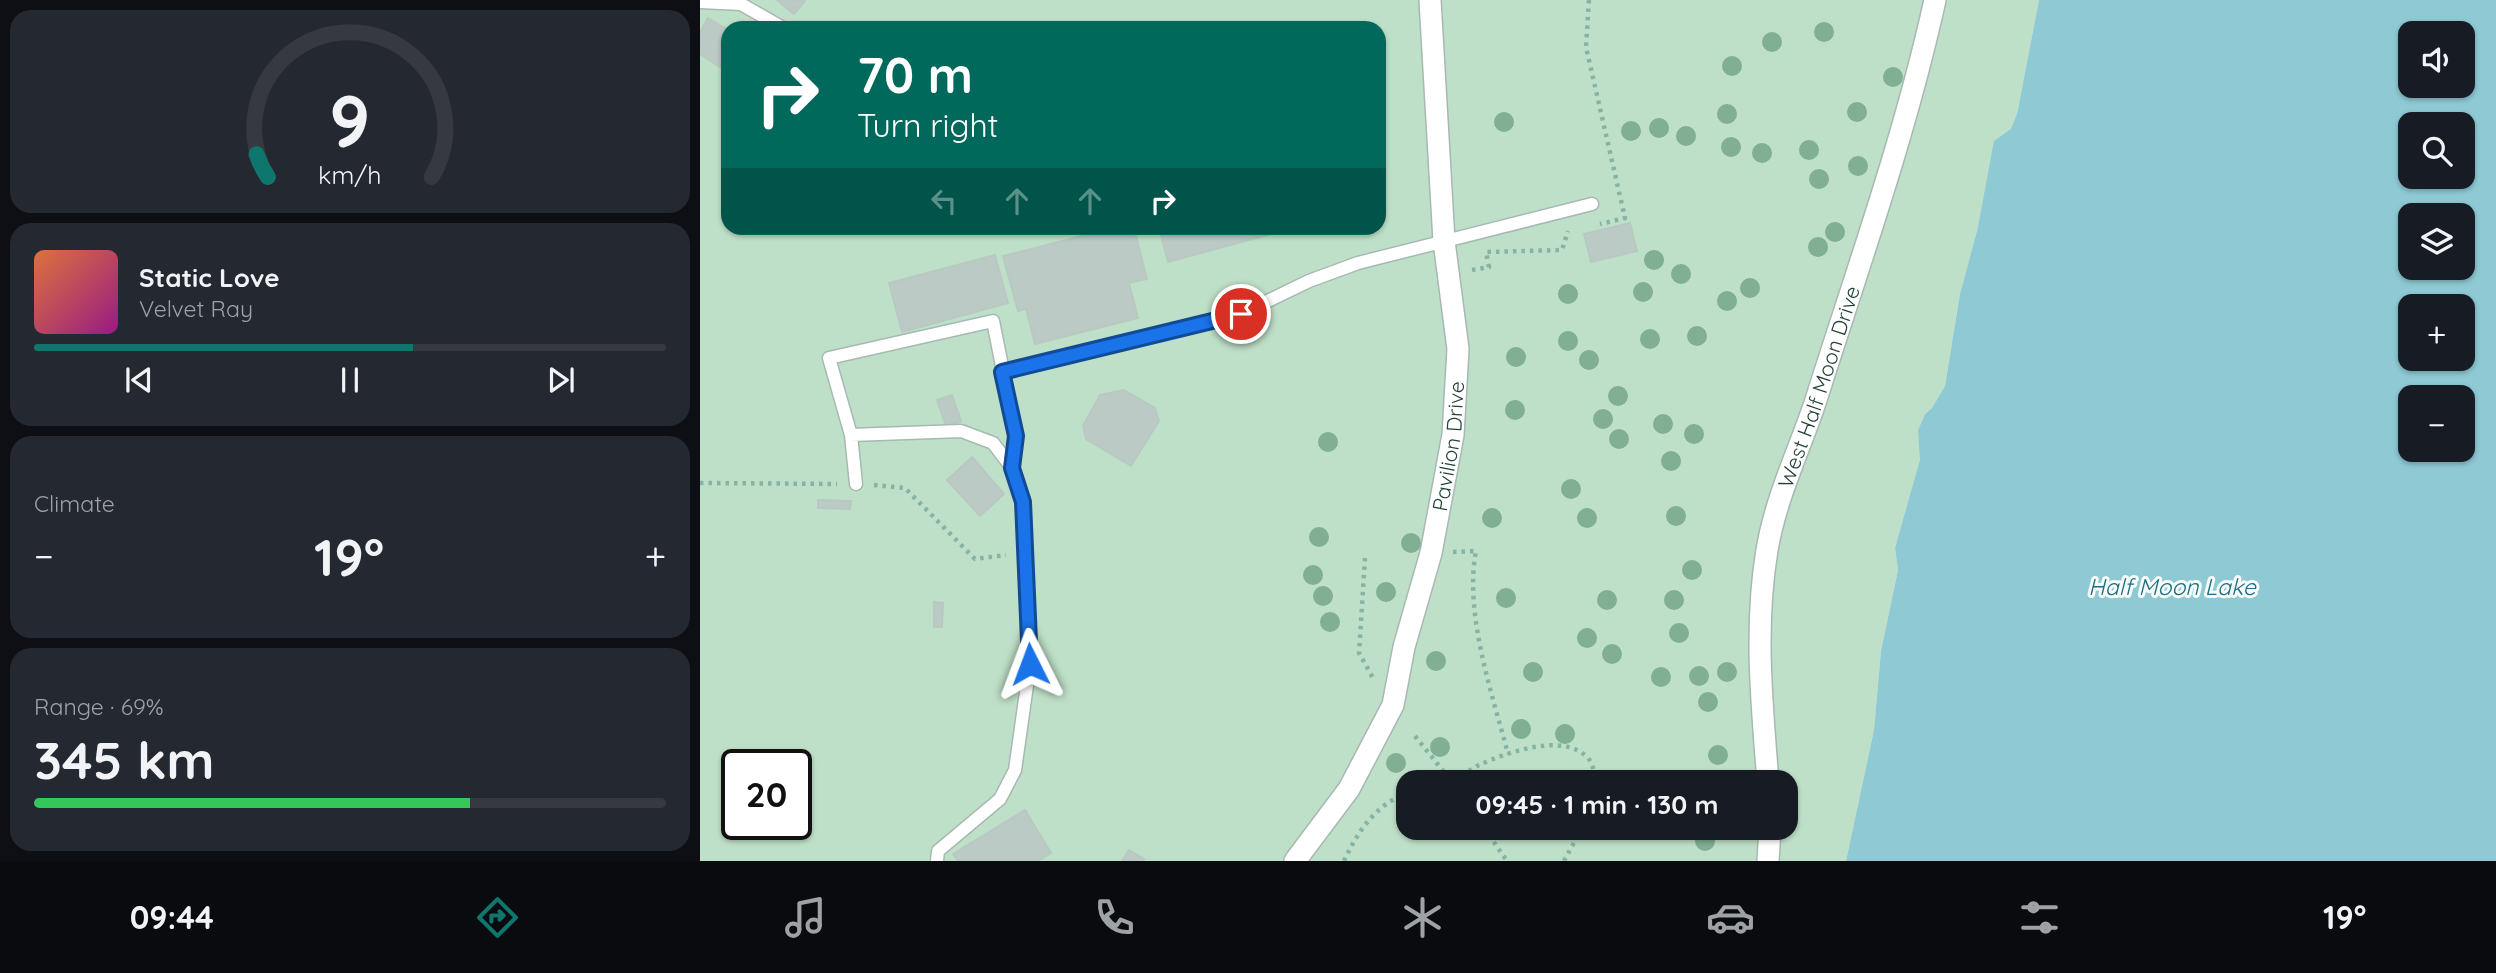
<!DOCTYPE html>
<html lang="en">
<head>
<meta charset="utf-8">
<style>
  :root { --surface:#171b24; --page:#242831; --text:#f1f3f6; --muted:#9ea1a6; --line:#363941; --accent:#0f766e }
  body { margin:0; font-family:Quicksand,sans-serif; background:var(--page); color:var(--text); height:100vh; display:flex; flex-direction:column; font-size:26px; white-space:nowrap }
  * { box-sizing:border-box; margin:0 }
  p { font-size:23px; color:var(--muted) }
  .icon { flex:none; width:38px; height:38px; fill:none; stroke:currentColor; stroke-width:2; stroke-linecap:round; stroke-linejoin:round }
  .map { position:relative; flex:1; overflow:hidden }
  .sheet { display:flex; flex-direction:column; gap:10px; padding:10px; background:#0d0f14; width:700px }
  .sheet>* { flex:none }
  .banner { position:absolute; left:21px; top:21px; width:665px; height:214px; border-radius:21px; box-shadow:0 2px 5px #0004; background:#00695c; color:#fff; overflow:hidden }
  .fabs { position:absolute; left:1698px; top:21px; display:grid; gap:14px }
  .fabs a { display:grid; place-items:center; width:77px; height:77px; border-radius:14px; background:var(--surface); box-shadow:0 2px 5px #0004; font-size:35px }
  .speed { position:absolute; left:21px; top:749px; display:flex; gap:14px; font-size:35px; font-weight:700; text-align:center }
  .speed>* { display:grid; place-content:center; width:91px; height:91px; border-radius:50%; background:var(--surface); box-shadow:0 2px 5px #0004; line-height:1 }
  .speed .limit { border:4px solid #111; border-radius:10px; background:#fff; color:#111 }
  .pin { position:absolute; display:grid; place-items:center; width:60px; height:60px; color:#fff; margin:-30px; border:4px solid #fff; border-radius:50%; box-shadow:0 2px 7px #0007 }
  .me { position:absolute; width:77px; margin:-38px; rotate:357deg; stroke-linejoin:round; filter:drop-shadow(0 0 5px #0008) }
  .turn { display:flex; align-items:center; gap:24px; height:147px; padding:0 21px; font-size:32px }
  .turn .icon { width:91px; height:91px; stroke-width:2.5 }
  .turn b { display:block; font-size:49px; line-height:60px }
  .lanes { display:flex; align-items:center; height:66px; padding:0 21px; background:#0003; justify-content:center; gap:35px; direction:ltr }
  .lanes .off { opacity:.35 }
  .big { font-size:52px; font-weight:700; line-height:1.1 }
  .sheet .tile { flex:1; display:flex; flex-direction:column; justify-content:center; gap:10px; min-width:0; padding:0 24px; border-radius:21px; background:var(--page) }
  .sheet .dial { align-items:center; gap:0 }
  .dial svg { height:182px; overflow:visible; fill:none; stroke:var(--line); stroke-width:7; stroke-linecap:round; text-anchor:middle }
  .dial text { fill:var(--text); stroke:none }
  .song { display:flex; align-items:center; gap:21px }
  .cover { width:84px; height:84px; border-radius:10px; background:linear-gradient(135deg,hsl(20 70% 55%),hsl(310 70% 35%)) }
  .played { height:7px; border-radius:4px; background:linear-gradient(90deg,var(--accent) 60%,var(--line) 60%) }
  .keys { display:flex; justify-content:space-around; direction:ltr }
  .heat { display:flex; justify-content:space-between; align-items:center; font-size:38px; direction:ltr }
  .charge { height:10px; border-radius:5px; background:linear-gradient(90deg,#34c759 69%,var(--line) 0) }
  .trip { position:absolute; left:696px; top:770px; width:402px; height:70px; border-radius:21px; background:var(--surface); box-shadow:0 2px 5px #0004; font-weight:700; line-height:70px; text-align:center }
  .tab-bar { display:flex; height:112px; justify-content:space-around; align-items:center; background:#090b0e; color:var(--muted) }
  .tab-bar .icon { width:49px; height:49px }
  .tab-bar .selected { color:var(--accent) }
  .tab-bar b { font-size:32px; color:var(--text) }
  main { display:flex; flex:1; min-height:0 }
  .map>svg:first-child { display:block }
  .green { fill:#bfe0c8; fill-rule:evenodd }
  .water { fill:#8ec9d4; fill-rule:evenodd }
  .building { fill:#bbcac4; stroke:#b8c9c2; stroke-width:2 }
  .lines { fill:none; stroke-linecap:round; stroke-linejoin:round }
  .service-casing { stroke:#a8b8b2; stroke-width:15 }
  .minor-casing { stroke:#a8b8b2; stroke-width:24 }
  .path { stroke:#86b3a5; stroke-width:4.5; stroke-dasharray:3.5 5; stroke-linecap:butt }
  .service { stroke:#fff; stroke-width:12 }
  .minor { stroke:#fff; stroke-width:21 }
  .tree { fill:#80af93 }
  .route-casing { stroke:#114b97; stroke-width:18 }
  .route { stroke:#1a73e8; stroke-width:12 }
  .labels { text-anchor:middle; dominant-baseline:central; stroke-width:6; stroke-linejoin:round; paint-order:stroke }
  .street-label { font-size:21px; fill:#24423a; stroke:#f7fbf9 }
  .water-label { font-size:23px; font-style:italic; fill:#1c6f80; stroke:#f7fbf9 }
</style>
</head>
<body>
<main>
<section class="sheet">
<div class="tile dial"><svg viewBox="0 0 100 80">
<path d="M14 69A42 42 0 1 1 86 69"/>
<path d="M14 69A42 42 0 0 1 9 59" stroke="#0f766e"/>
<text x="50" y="56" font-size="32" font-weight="700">9</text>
<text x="50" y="72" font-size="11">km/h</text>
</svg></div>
<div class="tile">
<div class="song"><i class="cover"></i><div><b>Static Love</b><p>Velvet Ray</p></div></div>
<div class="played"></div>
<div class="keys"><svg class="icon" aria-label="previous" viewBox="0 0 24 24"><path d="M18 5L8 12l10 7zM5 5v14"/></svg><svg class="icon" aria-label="pause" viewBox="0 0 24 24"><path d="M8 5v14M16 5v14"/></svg><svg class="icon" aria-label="next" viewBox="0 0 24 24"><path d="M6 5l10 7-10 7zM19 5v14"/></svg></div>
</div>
<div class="tile"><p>Climate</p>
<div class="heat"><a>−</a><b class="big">19°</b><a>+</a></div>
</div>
<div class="tile"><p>Range · 69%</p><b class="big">345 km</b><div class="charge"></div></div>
</section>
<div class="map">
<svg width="1796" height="861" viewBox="0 0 1796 861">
  <rect width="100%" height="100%" fill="#e6efeb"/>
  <!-- green -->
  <path class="green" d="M 0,0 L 1339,0 L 1317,114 L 1278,227 L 1260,294 L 1245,386 L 1232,408 L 1225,414 L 1218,430 L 1221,460 L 1195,548 L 1198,570 L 1181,651 L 1174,730 L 1146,861 L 0,861 ZM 28,28 L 679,28 L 679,228 L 28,228 ZM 37,765 L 96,765 L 96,824 L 37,824 ZM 709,782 L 1087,782 L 1087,828 L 709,828 Z"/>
  <!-- water -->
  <path class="water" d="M 1339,0 L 1796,0 L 1796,861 L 1146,861 L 1174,730 L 1181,651 L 1198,570 L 1195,548 L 1220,460 L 1218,430 L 1225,414 L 1232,408 L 1245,386 L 1260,294 L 1278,227 L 1294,141 L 1311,129 L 1317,114 ZM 1710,33 L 1762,33 L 1762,86 L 1710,86 ZM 1710,124 L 1762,124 L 1762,177 L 1710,177 ZM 1710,215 L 1762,215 L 1762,268 L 1710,268 ZM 1710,306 L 1762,306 L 1762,359 L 1710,359 ZM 1710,397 L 1762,397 L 1762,450 L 1710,450 Z"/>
  <!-- building -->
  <path class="building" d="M 77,0 L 104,0 L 105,1 L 94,14 Z
    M 8,18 L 28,30 L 28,55 L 20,67 L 0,54 L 0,32 Z
    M 930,223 L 937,251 L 891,262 L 884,234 Z
    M 413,228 L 434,228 L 447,279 L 429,283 L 438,318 L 335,344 L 326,309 L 318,311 L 303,256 Z
    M 459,228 L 570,228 L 571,234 L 468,262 Z
    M 295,255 L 308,303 L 202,332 L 189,283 Z
    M 424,390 L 455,408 L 459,421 L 431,466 L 386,439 L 383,426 L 400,395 Z
    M 252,395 L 261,421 L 246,426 L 237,400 Z
    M 272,457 L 304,494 L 280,516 L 247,480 Z
    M 118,500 L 151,501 L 150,509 L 118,508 Z
    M 234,602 L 243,603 L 242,627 L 234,627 Z
    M 325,810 L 351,853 L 338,861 L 258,861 L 253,854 Z
    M 429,850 L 444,859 L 443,861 L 422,861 Z"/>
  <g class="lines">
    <defs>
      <path id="service" d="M 0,2 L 41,4 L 83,28
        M 302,372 L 541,314 L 609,281 L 658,263 L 892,204
        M 151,435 L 261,431 L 293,443 L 312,468 L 323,502 L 330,664 L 315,770 L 300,799 L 238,851 L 237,861
        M 156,484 L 151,435 L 129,358 L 293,321 L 316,436 L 312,468"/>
      <g id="minor">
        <path id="s1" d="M 1068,782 C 1062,705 1054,628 1067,550 C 1076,497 1099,451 1116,400 C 1158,267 1205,136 1235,0"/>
        <path id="s2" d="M 595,861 L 649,789 L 693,705 L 704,647 L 731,553 L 753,435 L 758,349 L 744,241 L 730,0"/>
        <path d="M 1068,861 L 1070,828"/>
      </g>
    </defs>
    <!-- service casing -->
    <use href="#service" class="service-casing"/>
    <!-- minor casing -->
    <use href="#minor" class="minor-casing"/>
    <!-- path -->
    <path class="path" d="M 889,0 L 886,47 L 925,218 L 900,224
      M 772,270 L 789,267 L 786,252 L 862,250 L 868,231
      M 0,483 L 137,484
      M 174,485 L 205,488 L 275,559 L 306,555
      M 753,552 L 776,551 C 764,613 792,693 808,754
      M 665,558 L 659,653 L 673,678
      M 715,736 L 752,782
      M 746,782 C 758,779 768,771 779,765 C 806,753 862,732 887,757 C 894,764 894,773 895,782
      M 784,828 L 807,861
      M 644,861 C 658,831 676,804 709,792
      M 864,861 L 882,828"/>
    <!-- service -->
    <use href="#service" class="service"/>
    <!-- minor -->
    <use href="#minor" class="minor"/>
  </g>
  <!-- trees -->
  <g class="tree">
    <circle cx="1124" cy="32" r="10"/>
    <circle cx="1072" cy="42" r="10"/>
    <circle cx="1032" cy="66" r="10"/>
    <circle cx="1193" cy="77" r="10"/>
    <circle cx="1157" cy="112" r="10"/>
    <circle cx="1027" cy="114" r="10"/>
    <circle cx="804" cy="122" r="10"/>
    <circle cx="959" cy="128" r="10"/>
    <circle cx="931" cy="131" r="10"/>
    <circle cx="986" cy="136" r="10"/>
    <circle cx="1031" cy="147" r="10"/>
    <circle cx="1109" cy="150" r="10"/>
    <circle cx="1062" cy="153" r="10"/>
    <circle cx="1158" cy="166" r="10"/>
    <circle cx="1119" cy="179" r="10"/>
    <circle cx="1135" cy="232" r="10"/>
    <circle cx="1118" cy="247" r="10"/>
    <circle cx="954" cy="260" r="10"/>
    <circle cx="981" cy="274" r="10"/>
    <circle cx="1050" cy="288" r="10"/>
    <circle cx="943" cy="292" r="10"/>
    <circle cx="868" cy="294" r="10"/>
    <circle cx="1027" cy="301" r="10"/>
    <circle cx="997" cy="336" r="10"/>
    <circle cx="950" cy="339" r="10"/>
    <circle cx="868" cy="341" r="10"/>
    <circle cx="816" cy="357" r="10"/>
    <circle cx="889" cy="360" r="10"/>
    <circle cx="918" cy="396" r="10"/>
    <circle cx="815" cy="410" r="10"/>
    <circle cx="903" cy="419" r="10"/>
    <circle cx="963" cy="424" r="10"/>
    <circle cx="994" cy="434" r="10"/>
    <circle cx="919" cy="439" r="10"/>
    <circle cx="628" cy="442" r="10"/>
    <circle cx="971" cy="461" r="10"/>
    <circle cx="871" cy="489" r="10"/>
    <circle cx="976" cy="516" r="10"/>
    <circle cx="792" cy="518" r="10"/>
    <circle cx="887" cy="518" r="10"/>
    <circle cx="619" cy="537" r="10"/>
    <circle cx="711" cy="543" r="10"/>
    <circle cx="992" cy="570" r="10"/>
    <circle cx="613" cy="575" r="10"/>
    <circle cx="686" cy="592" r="10"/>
    <circle cx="623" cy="596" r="10"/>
    <circle cx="806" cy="598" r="10"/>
    <circle cx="907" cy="600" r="10"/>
    <circle cx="974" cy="600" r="10"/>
    <circle cx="630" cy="622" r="10"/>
    <circle cx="979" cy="633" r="10"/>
    <circle cx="887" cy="638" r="10"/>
    <circle cx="912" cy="654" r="10"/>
    <circle cx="736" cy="661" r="10"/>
    <circle cx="833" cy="672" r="10"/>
    <circle cx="1027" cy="672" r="10"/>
    <circle cx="999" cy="676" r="10"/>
    <circle cx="961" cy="677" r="10"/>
    <circle cx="1008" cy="702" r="10"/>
    <circle cx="821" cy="729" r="10"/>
    <circle cx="865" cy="734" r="10"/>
    <circle cx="740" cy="747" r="10"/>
    <circle cx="1018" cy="755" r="10"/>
    <circle cx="696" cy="763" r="10"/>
    <circle cx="1005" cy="841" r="10"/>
  </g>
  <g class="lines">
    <defs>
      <path id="route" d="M 330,664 L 323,502 L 312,468 L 316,436 L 302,372 L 541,314"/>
    </defs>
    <!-- route casing -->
    <use href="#route" class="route-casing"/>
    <!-- route -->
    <use href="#route" class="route"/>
  </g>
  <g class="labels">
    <!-- street labels -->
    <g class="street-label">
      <text stroke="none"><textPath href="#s1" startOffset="404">West Half Moon Drive</textPath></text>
      <text stroke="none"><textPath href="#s2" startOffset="450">Pavilion Drive</textPath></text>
    </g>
    <!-- water labels -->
    <g class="water-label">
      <text x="1472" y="586">Half Moon Lake</text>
    </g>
  </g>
</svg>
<div class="fabs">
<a><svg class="icon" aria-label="sound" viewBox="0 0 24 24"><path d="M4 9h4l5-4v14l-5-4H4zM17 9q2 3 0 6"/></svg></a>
<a><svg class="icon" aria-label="search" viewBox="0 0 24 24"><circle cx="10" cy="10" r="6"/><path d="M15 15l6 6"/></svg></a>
<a><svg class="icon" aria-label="layers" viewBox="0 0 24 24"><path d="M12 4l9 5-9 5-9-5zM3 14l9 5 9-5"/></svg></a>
<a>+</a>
<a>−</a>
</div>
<div class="speed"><div class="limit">20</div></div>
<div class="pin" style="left:541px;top:314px;background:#d93025"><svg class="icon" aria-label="arrive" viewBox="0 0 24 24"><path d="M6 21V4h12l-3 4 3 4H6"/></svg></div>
<svg class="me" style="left:330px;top:664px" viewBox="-20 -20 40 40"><path d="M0-17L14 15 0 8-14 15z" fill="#1a73e8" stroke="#fff" stroke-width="4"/></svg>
<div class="trip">09:45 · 1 min · 130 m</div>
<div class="banner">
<div class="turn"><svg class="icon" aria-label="right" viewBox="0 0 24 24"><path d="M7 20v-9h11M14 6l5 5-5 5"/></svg><div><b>70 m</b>Turn right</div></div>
<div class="lanes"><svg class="icon off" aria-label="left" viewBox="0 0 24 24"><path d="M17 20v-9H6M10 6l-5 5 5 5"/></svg><svg class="icon off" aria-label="ahead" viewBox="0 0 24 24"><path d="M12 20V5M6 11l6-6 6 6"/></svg><svg class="icon off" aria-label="ahead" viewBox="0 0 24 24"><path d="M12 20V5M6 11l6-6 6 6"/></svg><svg class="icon" aria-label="right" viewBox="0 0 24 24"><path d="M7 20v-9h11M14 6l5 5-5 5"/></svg></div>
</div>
</div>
</main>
<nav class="tab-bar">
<b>09:44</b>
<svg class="icon selected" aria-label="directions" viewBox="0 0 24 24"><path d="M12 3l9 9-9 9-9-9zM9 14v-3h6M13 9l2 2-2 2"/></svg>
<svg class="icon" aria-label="music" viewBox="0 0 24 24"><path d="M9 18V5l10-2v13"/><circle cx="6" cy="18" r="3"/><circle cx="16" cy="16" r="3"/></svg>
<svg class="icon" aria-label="phone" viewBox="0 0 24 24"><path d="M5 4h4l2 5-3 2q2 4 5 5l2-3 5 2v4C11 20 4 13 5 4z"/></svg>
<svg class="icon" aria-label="climate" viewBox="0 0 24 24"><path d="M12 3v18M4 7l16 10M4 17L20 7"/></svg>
<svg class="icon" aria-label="car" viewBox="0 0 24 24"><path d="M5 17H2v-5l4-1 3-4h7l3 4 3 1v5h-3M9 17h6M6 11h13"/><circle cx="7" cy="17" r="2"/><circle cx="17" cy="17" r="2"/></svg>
<svg class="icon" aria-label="filters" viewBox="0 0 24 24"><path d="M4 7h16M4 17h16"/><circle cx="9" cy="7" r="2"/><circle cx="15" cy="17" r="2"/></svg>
<b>19°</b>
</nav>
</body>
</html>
